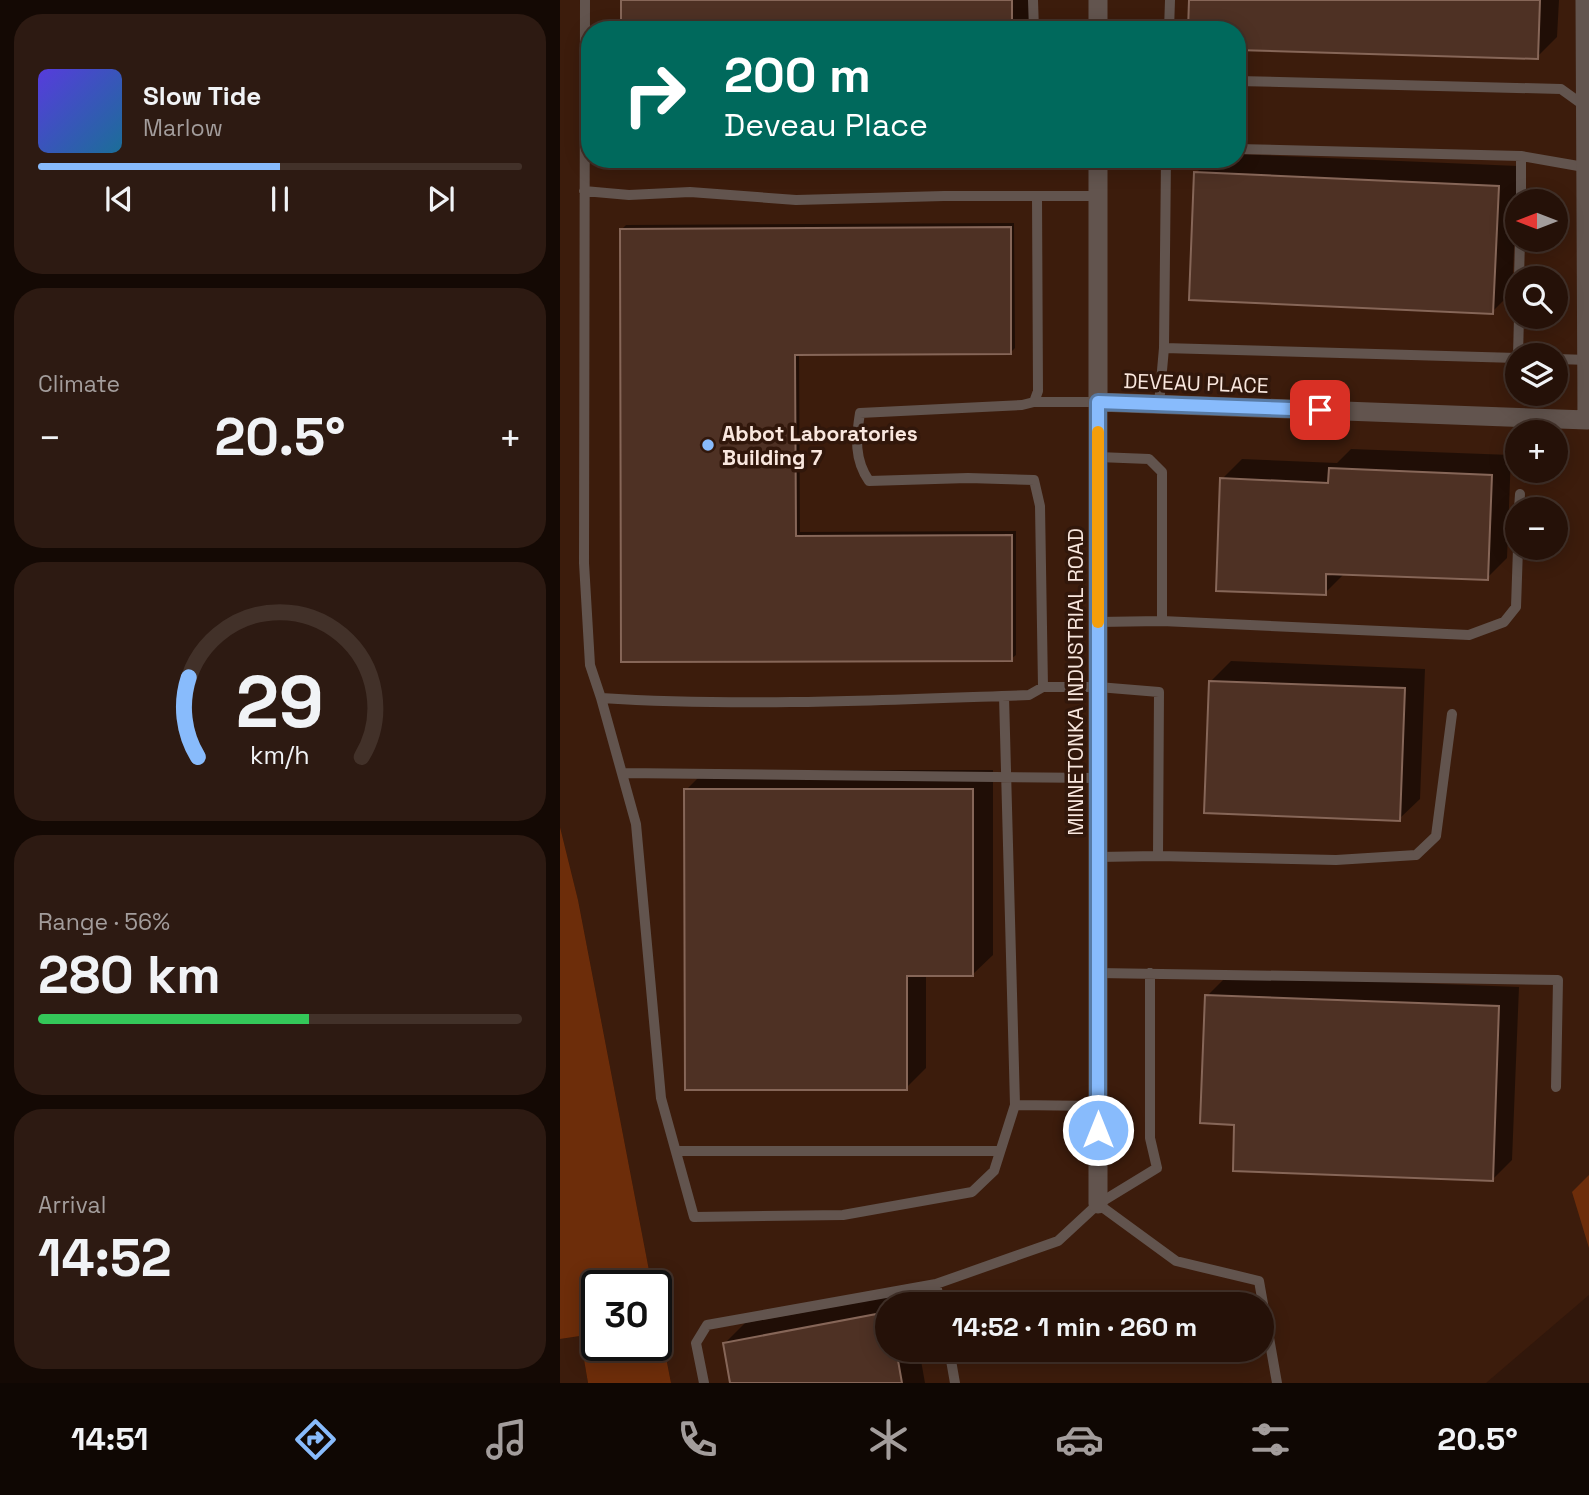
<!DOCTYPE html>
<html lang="en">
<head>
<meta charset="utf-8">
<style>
  :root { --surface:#251108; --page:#2d1a12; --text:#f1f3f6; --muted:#a39d9c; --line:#423129; --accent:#88bbfc }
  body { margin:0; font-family:"Space Grotesk",sans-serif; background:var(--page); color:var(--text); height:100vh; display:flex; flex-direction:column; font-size:26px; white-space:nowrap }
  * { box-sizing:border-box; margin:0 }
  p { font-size:23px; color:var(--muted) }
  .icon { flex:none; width:38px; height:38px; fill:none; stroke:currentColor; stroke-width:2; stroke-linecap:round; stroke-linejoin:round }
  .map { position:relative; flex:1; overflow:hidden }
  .panel { display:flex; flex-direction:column; gap:14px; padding:14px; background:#140904; width:560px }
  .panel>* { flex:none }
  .hud { position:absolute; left:21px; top:21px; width:665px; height:147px; border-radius:28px; box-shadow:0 4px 18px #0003,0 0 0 2px var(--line); background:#00695c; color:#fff; overflow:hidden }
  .needle { width:46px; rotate:270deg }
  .buttons { position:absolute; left:945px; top:189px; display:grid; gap:14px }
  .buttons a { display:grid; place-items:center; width:63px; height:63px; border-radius:50%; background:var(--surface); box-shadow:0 4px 18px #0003,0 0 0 2px var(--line); font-size:35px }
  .speed { position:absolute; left:21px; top:1270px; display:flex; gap:14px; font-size:35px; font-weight:700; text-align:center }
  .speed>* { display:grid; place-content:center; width:91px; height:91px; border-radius:50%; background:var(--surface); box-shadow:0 4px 18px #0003,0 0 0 2px var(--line); line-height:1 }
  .speed .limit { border:4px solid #111; border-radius:10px; background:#fff; color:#111 }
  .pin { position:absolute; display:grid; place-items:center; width:60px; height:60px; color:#fff; margin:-30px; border-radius:14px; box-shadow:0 4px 10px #0006 }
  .me { position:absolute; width:77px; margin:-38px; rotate:0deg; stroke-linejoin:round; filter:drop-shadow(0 0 5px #0008) }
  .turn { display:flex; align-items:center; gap:24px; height:147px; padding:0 28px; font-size:32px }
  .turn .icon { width:91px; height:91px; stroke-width:2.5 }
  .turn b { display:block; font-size:49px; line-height:60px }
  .big { font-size:52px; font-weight:800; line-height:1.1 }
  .panel .card { flex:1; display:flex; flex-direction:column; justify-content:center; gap:10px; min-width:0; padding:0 24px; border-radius:28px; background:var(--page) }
  .panel .dial { align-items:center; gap:0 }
  .dial svg { height:182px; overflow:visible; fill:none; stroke:var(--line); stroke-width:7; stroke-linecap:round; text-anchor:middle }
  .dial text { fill:var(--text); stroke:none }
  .song { display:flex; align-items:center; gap:21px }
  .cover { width:84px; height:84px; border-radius:10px; background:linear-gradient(135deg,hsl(250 70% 55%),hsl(200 70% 35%)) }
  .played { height:7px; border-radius:4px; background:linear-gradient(90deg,var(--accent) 50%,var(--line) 50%) }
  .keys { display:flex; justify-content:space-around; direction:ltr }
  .heat { display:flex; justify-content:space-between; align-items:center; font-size:38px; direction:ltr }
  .charge { height:10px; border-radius:5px; background:linear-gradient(90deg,#34c759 56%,var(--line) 0) }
  .trip { position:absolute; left:315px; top:1292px; width:399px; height:70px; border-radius:35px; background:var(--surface); box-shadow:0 4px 18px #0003,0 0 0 2px var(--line); font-weight:800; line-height:70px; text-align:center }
  .tabs { display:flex; height:112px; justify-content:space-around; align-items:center; background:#0f0703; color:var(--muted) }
  .tabs .icon { width:49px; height:49px }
  .tabs .selected { color:var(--accent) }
  .tabs b { font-size:32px; color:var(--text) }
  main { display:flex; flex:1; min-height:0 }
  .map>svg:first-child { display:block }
  .built { fill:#3c1c0c; fill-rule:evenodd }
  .green { fill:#6d2d0a }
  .shadow { fill:#0007 }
  .building { fill:#4e3124; stroke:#866658; stroke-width:2 }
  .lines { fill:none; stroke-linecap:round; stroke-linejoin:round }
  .service { stroke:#62544e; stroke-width:10 }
  .minor { stroke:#62544e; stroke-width:19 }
  .route-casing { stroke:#587aa4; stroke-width:18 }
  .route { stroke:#88bbfc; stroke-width:12 }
  .slow { stroke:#f59e0b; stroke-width:12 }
  .poi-dot { fill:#88bbfc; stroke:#31170b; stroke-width:2.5 }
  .labels { text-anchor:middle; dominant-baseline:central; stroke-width:7; stroke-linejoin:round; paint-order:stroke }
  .street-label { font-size:21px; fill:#f9e7de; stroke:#31170b }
  .poi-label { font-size:21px; font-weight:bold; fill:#f9e7de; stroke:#31170b; text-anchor:start }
</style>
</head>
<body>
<main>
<section class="panel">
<div class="card">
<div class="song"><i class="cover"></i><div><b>Slow Tide</b><p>Marlow</p></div></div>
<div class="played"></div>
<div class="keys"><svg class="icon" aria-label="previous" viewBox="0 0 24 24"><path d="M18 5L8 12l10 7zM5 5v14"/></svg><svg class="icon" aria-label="pause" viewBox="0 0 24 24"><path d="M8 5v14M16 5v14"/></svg><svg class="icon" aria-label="next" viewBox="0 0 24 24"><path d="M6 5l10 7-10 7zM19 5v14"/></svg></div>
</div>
<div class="card"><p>Climate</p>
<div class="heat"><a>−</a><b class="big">20.5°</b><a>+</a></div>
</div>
<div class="card dial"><svg viewBox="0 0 100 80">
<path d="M14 69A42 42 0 1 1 86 69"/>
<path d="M14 69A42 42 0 0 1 10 34" stroke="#88bbfc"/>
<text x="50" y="56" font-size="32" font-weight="700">29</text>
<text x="50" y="72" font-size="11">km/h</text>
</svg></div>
<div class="card"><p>Range · 56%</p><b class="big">280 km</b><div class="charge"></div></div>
<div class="card"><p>Arrival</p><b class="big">14:52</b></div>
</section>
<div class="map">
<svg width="1029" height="1383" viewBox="0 0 1029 1383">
  <rect width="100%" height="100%" fill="#31170b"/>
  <!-- built -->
  <path class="built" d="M 0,0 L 1029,0 L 1029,1295 L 926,1383 L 111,1383 L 96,1306 L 96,1286 L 92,1286 L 18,900 L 0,827 ZM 30,30 L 677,30 L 677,159 L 30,159 ZM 957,201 L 996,201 L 996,240 L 957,240 ZM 957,278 L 996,278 L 996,317 L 957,317 ZM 957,355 L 996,355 L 996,394 L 957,394 ZM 957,432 L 996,432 L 996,471 L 957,471 ZM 957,509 L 996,509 L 996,548 L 957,548 ZM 327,1304 L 702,1304 L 702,1349 L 327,1349 Z
    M 20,1336 L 28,1383 L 0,1383 L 0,1339 Z"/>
  <!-- green -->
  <path class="green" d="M 0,827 L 18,900 L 92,1286 L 37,1286 L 37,1346 L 96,1346 L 96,1306 L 111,1383 L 28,1383 L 20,1336 L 0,1339 Z
    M 1029,1175 L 1029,1248 L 1012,1192 Z"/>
  <!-- shadow -->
  <path class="shadow" d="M 63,0 L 471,0 L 471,30 L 63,30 Z
    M 630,0 L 999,0 L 997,37 L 977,57 L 677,30 Z
    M 677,154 L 958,166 L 952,292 L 932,312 L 636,173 L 650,159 L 677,159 Z
    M 454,223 L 455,348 L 450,353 L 239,353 L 240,532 L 456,531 L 456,655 L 451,659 L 63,661 L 62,229 L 66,225 Z
    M 791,449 L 951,455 L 947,558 L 927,578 L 785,573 L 765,593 L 662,479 L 682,459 L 777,463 Z
    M 671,661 L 865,669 L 860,799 L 839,819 L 650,682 Z
    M 146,770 L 433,770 L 433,955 L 412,975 L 366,975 L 366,1068 L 346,1088 L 126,790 Z
    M 667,976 L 959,987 L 952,1160 L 932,1180 L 676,1123 L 647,996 Z
    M 349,1293 L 351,1304 L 327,1304 L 327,1349 L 359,1349 L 365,1383 L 172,1383 L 165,1343 L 185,1323 Z"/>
  <!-- building -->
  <path class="building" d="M 61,0 L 452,0 L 452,30 L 61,30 Z
    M 629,0 L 980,0 L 978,59 L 677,50 L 677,30 L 628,30 Z
    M 634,172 L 939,186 L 933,314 L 629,300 Z
    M 451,227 L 451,354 L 235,355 L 236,536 L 452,535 L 452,661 L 61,662 L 60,229 Z
    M 769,468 L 932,475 L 928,580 L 766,574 L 766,595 L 656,591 L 660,478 L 768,483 Z
    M 649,681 L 845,688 L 840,821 L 644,813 Z
    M 124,789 L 413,789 L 413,976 L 347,976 L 347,1090 L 125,1090 Z
    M 645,995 L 939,1006 L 933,1181 L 673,1171 L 674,1125 L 640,1123 Z
    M 327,1312 L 327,1349 L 336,1349 L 342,1383 L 170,1383 L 163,1343 Z"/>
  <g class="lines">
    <!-- service -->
    <path class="service" d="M 25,0 L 24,563 L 30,665 L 41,698 C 183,707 326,700 469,695 L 483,687 L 538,687 L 599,692 L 598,856 L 538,857
      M 473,0 L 474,30
      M 609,30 L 610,0
      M 677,81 L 1001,89 L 1026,107
      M 677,149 L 961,156 L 1024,167
      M 24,191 L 69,195 L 130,192 L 236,200 L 384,196 L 538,196
      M 477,196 L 478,391 L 474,402 L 462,405 L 300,413 C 296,438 294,459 309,481 L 408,478 L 474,480 L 480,506 L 483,687
      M 961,201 L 961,156
      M 959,278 L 960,240
      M 604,348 L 606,159
      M 958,355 L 959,317
      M 996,359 L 1029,360
      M 474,402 L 538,402
      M 599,404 L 604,348 L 957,358
      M 538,457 L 589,459 L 602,472 L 602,621 L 538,622
      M 959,509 L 960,494
      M 602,621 L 909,635 L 944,622 L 956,607 L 958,548
      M 41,698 L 76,824 L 101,1098 L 134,1217 L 283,1215 L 412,1192 L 434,1171 L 455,1105 L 444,696
      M 62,773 L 538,778
      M 598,856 L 776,860 L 856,855 L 876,836 L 892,714
      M 538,973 L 998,980 L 996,1087
      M 455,1105 L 538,1106
      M 116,1151 L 440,1151
      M 538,1204 L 616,1261 L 699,1281 L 717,1383
      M 380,1304 L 376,1284 L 498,1241 L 538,1204 L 597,1168 L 590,1138 L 590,973
      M 389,1349 L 395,1383
      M 144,1383 L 136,1343 L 147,1325 L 376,1284"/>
    <!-- minor -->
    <path class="minor" d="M 538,0 L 538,30
      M 538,159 L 538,1204
      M 538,402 L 1027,420 L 1025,0"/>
  </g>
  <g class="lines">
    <defs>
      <path id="route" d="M 538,1130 L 538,402 L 760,410"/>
    </defs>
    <!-- route casing -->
    <use href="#route" class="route-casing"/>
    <!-- route -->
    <use href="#route" class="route"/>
    <!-- slow -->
    <path class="slow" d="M 538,432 L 538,622"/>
  </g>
  <!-- markers -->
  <circle class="poi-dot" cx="148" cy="445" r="7"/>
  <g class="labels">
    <!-- street labels -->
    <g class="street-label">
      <text transform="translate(636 383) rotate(2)">DEVEAU PLACE</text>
      <text transform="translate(515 682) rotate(-90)">MINNETONKA INDUSTRIAL ROAD</text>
    </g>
    <!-- poi labels -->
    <g class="poi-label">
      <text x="162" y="433">Abbot Laboratories<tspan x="162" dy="24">Building 7</tspan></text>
    </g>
  </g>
</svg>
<div class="buttons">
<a><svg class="needle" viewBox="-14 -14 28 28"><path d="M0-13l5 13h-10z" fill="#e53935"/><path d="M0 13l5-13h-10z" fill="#a39d9c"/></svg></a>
<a><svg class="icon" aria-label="search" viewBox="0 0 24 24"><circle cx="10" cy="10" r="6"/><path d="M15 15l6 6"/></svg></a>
<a><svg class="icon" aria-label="layers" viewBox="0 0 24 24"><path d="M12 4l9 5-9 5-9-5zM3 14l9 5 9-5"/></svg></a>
<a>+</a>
<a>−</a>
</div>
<div class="speed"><div class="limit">30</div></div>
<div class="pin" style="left:760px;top:410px;background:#d93025"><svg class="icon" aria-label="arrive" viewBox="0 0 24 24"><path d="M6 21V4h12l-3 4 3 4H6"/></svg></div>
<svg class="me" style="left:538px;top:1130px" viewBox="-20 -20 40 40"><circle r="17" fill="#88bbfc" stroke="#fff" stroke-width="3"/><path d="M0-11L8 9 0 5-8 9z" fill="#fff"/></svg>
<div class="trip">14:52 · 1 min · 260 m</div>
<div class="hud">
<div class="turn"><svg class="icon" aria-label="right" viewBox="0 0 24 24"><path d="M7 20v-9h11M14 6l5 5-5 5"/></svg><div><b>200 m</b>Deveau Place</div></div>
</div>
</div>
</main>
<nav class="tabs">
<b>14:51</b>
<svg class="icon selected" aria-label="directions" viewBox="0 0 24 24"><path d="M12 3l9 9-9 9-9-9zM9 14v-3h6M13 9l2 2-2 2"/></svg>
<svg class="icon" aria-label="music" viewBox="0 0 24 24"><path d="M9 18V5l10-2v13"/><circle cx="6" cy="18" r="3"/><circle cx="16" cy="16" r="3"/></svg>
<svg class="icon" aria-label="phone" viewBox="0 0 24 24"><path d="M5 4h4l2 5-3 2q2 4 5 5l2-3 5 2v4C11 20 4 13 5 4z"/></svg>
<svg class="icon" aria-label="climate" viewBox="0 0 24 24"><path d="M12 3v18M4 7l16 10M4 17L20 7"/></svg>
<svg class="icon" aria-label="car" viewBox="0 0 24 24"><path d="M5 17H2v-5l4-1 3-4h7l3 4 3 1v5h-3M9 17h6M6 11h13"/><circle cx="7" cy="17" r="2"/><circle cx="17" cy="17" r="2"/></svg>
<svg class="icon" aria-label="filters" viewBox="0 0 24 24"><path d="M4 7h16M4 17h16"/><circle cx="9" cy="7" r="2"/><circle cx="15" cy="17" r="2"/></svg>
<b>20.5°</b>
</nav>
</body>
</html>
